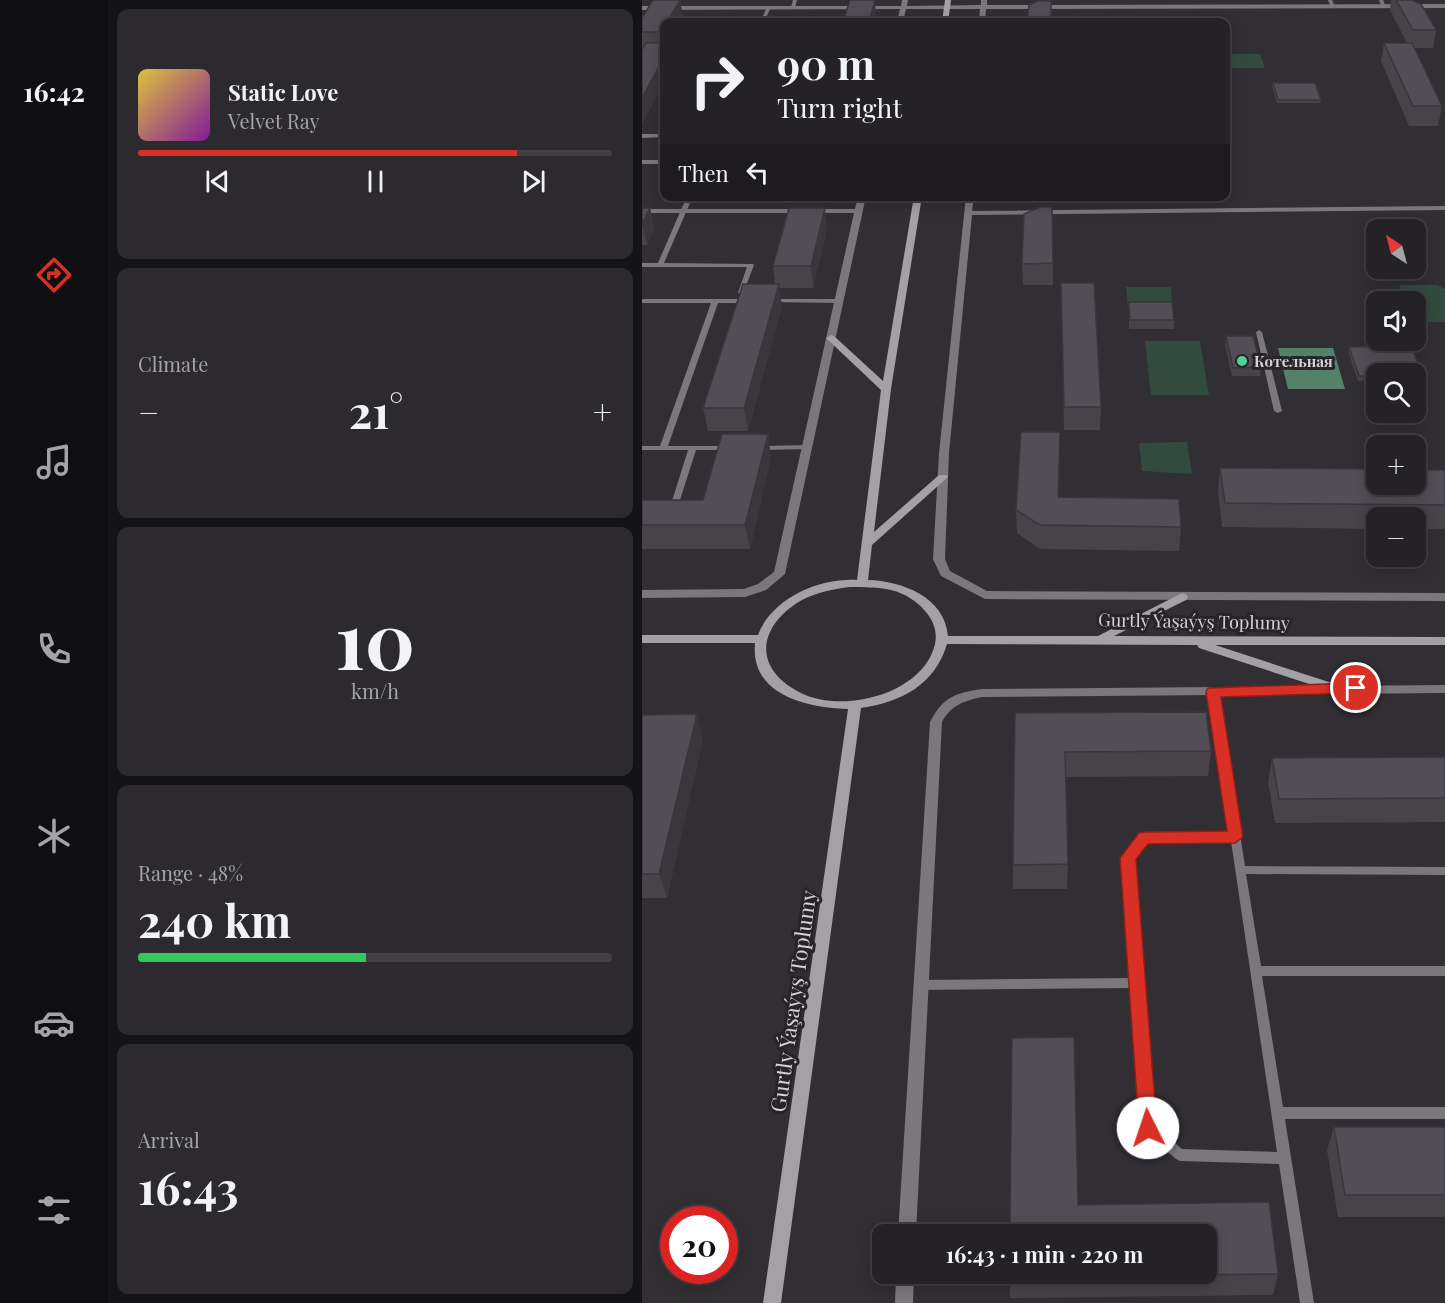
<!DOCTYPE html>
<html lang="en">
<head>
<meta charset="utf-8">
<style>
  :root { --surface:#252227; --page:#2d2a2f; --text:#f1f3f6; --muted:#a3a4a7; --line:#423f44; --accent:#d93025 }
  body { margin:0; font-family:"Playfair Display",serif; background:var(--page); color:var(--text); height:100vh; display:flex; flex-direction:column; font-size:22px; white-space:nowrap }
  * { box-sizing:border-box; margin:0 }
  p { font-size:20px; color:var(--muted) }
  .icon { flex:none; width:33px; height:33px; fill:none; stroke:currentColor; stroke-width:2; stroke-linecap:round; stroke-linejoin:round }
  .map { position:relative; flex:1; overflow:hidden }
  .panel { display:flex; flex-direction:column; gap:9px; padding:9px; background:#141315; width:534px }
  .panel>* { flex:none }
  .guide { position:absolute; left:18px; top:18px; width:570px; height:183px; border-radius:12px; box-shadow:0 3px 15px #0003,0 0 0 2px var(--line); background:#252227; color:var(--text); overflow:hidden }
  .needle { width:39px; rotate:324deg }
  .controls { position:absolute; left:724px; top:219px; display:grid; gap:12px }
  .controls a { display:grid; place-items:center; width:60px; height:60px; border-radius:12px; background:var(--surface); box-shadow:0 3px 15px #0003,0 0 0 2px var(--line); font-size:30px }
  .speed { position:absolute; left:18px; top:1206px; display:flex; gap:12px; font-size:30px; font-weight:700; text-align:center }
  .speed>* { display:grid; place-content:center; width:78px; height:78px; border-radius:50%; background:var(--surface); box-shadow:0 3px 15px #0003,0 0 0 2px var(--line); line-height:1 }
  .speed .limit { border:9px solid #d22; background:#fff; color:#111 }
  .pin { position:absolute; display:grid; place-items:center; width:51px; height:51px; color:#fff; margin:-26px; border:3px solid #fff; border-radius:50%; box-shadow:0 2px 6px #0007 }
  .me { position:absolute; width:66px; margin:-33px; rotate:356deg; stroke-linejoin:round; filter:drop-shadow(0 0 4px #0008) }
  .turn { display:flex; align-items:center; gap:21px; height:126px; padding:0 18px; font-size:27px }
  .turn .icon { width:78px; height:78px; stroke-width:2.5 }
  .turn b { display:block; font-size:42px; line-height:51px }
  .then { display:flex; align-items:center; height:57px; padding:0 18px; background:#0003; gap:12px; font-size:22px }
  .big { font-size:45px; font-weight:700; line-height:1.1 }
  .panel .tile { flex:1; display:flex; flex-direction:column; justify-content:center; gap:9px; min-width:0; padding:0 21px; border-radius:12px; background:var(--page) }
  .panel .dial { align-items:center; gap:0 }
  .dial b { font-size:78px; line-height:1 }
  .song { display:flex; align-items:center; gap:18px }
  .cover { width:72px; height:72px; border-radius:9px; background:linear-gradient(135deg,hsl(50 70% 55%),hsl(290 70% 35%)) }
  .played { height:6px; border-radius:3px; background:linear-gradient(90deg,var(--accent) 80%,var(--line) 80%) }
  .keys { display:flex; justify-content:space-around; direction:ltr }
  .heat { display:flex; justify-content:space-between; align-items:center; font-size:33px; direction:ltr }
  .charge { height:9px; border-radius:4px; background:linear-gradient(90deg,#34c759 48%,var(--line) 0) }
  .trip { position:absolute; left:230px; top:1224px; width:345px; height:60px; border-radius:12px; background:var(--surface); box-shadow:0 3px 15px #0003,0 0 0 2px var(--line); font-weight:700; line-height:60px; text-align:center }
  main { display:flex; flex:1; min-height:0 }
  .menu { display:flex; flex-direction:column; width:108px; justify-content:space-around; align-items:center; background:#0f0e10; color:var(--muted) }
  .menu .icon { width:42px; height:42px }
  .menu .selected { color:var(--accent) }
  .menu b { font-size:27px; color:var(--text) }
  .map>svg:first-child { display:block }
  .green { fill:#324b3f }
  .water { fill:#54816a }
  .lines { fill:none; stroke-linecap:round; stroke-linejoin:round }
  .lane { fill:#7a787b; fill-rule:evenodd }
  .street { fill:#7a787b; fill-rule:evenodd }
  .secondary { fill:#a3a1a6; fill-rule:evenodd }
  .wall { fill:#474349 }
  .shaded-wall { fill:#39373c }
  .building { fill:#524e55; stroke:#39373c; stroke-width:1.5 }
  .route { fill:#d93025; stroke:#8d1f18; stroke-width:1.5 }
  .poi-dot { fill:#4cd49b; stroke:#27242a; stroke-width:2 }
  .labels { text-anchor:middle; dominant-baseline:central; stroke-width:6; stroke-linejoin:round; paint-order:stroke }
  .far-poi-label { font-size:15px; font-weight:bold; fill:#d4d2d6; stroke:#27242a; text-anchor:start }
  .street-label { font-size:18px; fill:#d4d2d6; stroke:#27242a }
  .near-street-label { font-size:21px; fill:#d4d2d6; stroke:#27242a }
</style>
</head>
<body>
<main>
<nav class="menu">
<b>16:42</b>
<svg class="icon selected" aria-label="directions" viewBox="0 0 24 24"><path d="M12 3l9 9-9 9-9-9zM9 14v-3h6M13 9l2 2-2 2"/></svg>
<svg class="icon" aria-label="music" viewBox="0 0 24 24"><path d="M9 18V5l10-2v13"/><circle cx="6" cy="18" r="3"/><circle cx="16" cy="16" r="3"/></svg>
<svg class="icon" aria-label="phone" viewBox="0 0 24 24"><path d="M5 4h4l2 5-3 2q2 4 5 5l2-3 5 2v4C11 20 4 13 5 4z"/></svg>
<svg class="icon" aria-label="climate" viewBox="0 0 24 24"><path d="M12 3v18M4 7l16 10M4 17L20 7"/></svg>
<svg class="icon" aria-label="car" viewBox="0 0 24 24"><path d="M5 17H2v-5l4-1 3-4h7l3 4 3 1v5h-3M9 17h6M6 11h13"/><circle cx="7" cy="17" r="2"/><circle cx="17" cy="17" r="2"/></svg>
<svg class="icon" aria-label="filters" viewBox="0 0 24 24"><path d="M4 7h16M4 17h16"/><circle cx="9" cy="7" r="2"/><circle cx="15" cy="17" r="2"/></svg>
</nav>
<section class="panel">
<div class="tile">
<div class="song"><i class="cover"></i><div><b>Static Love</b><p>Velvet Ray</p></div></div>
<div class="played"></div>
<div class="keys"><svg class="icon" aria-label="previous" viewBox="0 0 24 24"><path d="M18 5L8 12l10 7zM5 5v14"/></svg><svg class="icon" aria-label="pause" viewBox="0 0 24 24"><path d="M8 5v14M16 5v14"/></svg><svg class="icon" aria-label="next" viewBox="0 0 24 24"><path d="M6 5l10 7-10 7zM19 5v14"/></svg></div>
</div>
<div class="tile"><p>Climate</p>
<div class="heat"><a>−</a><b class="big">21°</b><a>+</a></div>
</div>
<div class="tile dial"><b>10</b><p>km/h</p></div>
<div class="tile"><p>Range · 48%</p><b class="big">240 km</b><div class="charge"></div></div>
<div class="tile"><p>Arrival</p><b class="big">16:43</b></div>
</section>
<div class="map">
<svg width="803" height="1303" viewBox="0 0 803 1303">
  <rect width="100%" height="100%" fill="#312e34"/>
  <!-- green -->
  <path class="green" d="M 584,54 L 618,54 L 623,68 L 584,68 Z
    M 757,285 L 795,285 L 803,289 L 803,322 L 774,322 L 774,302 L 764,301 Z
    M 484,287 L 529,287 L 530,308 L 486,308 Z
    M 503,341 L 558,341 L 567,395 L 509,395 Z
    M 545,442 L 550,474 L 500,471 L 497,443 Z"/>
  <!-- water -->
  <path class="water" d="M 636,348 L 691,348 L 703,389 L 646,389 Z"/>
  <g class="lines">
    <!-- lane -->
    <path class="lane" d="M 151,0 L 155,0 L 153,7 L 151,8 L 149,7 Z
      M 686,0 L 690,0 L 693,7 L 689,7 Z
      M 737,0 L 741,0 L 744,7 L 740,7 Z
      M 127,6 L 129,7 L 122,22 L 118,22 L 125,7 Z
      M 0,134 L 22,134 L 22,137 L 0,138 Z
      M 0,160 L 22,160 L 22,164 L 0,164 Z
      M 45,196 L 51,196 L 22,263 L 111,264 L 112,265 L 101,294 L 96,293 L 105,267 L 0,267 L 0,263 L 16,263 Z
      M 0,299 L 107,299 L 110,301 L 107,303 L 76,303 L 26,446 L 88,446 L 92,448 L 88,450 L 54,450 L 37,503 L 33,505 L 0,505 L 0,501 L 30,501 L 46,450 L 0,450 L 0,446 L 18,446 L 69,303 L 0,303 Z
      M 127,299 L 197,299 L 200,301 L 197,303 L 125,302 L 124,301 Z
      M 617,330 L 620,332 L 640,411 L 636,413 L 632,411 L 614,332 Z
      M 165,445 L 168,445 L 168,449 L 116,450 L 112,448 L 116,446 Z
      M 571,689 L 576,692 L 603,866 L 803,867 L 803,875 L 604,874 L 619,966 L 803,966 L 803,976 L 620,976 L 641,1107 L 803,1107 L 803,1119 L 643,1119 L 672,1303 L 658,1303 L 637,1164 L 538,1161 L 534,1159 L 502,1132 L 500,1128 L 490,988 L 278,990 L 274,988 L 272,985 L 274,982 L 278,980 L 489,978 L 481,858 L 482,855 L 498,835 L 502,834 L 588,833 L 566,692 ZM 589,841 L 635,1152 L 540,1149 L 512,1125 L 491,859 L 505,842 Z"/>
    <!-- street -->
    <path class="street" d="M 260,0 L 266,0 L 265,6 L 339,5 L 339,0 L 345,0 L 345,5 L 803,4 L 803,8 L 344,9 L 343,22 L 337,22 L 338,9 L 264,9 L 261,22 L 255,22 L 258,9 L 0,10 L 0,6 L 259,6 Z
      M 216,196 L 224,196 L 143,574 L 124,590 L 103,597 L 0,598 L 0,590 L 102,589 L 116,584 L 132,572 L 212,213 L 0,213 L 0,209 L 213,209 Z
      M 324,196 L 332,196 L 330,211 L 803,206 L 803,210 L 330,215 L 307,453 L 303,559 L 308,571 L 345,591 L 803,593 L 803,601 L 343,599 L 299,576 L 291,559 L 297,453 Z
      M 803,685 L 803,693 L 340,697 C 322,701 309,705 300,722 L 274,1234 L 256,1234 L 288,722 C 301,697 313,693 340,689 Z
      M 254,1274 L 272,1274 L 271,1303 L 253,1303 Z"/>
    <!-- secondary -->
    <path class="secondary" d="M 303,0 L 309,0 L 306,22 L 300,22 Z
      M 272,196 L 280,196 L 249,389 L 232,532 L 297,475 L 305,475 L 306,477 L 230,545 L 226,580 C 260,581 303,597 306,636 L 456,636 L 540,593 L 544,594 L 546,597 L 544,600 L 472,636 L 803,637 L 803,645 L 573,645 L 696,685 L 698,688 L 692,692 L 557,648 L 555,645 L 305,644 C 293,685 259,702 219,708 L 139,1303 L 121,1303 L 206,709 C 166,708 108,696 113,643 L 0,643 L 0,635 L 116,635 C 130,598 177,578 215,580 L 239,390 L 184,338 L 189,335 L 192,336 L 241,381 ZM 208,587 C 221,587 236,587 249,590 C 262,593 275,601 283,611 C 294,623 297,638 290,653 C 272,696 199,713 159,693 C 110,669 115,626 160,600 C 175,592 192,589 208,587 Z"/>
  </g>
  <!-- wall -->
  <path class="wall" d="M 38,0 L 41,18 L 22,22 L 22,82 L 0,124 L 0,18 Z
    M 749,0 L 769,0 L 794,30 L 791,48 L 772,48 L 800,106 L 796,126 L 767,126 L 739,61 L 742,43 L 765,43 L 748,10 Z
    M 631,83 L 679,100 L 678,103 L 635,103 L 630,87 Z
    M 410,207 L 411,285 L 381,285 L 380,264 Z
    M 0,208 L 8,208 L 12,228 L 5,245 L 0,245 Z
    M 185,229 L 171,288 L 137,288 L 140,306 L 106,431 L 66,431 L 61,408 L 133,284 L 131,266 Z
    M 419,283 L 459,407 L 458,430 L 422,430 Z
    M 487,302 L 532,320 L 532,329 L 487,329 Z
    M 584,336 L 619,367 L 618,376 L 590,376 L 583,345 Z
    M 707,347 L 781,376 L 780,380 L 774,380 L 774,374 L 735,374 L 735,380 L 716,381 L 706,351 Z
    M 126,434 L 129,457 L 108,549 L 0,549 L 0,500 L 61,500 Z
    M 578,468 L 803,470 L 803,529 L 774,529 L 774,518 L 735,518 L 735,529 L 580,527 L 576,492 Z
    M 416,497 L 539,527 L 537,551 L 398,549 L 375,533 L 374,510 Z
    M 373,713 L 569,751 L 566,776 L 424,777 L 426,864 L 425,889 L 371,889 L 371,865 Z
    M 0,715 L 61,739 L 25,898 L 0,898 Z
    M 803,757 L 803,822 L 633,823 L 626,782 L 630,758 Z
    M 692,1127 L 803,1127 L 803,1217 L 696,1217 L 685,1150 Z
    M 436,1205 L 636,1274 L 631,1295 L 368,1298 L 368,1234 Z"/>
  <!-- shaded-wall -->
  <path class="shaded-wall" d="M 38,0 L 41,18 L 38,22 L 25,22 Z
    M 233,0 L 234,18 L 233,22 L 227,22 Z
    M 22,27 L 22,50 L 19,32 Z
    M 22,57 L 22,82 L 0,124 L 0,98 Z
    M 8,208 L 12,228 L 5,245 L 0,224 Z
    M 183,208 L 185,229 L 171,288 L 169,266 Z
    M 137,284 L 140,306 L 106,431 L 102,408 Z
    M 126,434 L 129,457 L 108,549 L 103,525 Z
    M 55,714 L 61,739 L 25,898 L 17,874 Z"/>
  <!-- building -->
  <path class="building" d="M 11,0 L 38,0 L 25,22 L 22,22 L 22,27 L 19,32 L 0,32 L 0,18 Z
    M 208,0 L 233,0 L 227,22 L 201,22 Z
    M 754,0 L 769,0 L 779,4 L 794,30 L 771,30 Z
    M 396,1 L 409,1 L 409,22 L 385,22 L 387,5 Z
    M 22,42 L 22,57 L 0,98 L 0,50 L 4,43 Z
    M 742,43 L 770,43 L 800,106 L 771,106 Z
    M 631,83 L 673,83 L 679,100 L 636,100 Z
    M 398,207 L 410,207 L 411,263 L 380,264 L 382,214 Z
    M 0,208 L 8,208 L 0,224 Z
    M 147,208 L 183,208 L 169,266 L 131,266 Z
    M 419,283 L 452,283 L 459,407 L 422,407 Z
    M 101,284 L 137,284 L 102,408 L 61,408 Z
    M 487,302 L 530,302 L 532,320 L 488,320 Z
    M 584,336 L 611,336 L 619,367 L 591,368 Z
    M 769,346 L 781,376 L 774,376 L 774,374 L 735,374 L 735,376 L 717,376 L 707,347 Z
    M 379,432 L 418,432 L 416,497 L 537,499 L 539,527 L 398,525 L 374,510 Z
    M 80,434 L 126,434 L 103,525 L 0,525 L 0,500 L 61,500 Z
    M 578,468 L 735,469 L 735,484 L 774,484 L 774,470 L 803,470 L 803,505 L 583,503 Z
    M 564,712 L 569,751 L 423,752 L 426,864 L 371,865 L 373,713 Z
    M 55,714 L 17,874 L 0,874 L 0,715 Z
    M 803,757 L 803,798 L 637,799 L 630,758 Z
    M 432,1037 L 436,1205 L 627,1202 L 636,1274 L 368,1277 L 368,1274 L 564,1274 L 564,1234 L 368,1234 L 370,1038 Z
    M 692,1127 L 803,1127 L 803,1195 L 703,1195 Z"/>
  <!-- route -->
  <path class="route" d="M 714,683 L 721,688 L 714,693 L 579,697 L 601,837 L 593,843 L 506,844 L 494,859 L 515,1128 L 513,1134 L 506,1136 L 499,1134 L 497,1128 L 478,858 L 497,833 L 502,832 L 585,831 L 564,692 L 566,688 Z"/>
  <!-- markers -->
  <circle class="poi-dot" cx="600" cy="361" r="6"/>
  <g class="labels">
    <!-- far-poi labels -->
    <g class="far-poi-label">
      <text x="612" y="361">Котельная</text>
    </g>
    <!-- street labels -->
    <g class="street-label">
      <text transform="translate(552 621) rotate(1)">Gurtly Ýaşaýyş Toplumy</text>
    </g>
    <!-- near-street labels -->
    <g class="near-street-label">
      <text transform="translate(150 1001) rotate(-82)">Gurtly Ýaşaýyş Toplumy</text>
    </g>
  </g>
</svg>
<div class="controls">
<a><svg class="needle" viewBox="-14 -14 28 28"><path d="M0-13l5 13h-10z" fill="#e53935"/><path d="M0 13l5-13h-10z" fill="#a3a4a7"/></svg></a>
<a><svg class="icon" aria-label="sound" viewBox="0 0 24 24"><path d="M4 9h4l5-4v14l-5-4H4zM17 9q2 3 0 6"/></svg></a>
<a><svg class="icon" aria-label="search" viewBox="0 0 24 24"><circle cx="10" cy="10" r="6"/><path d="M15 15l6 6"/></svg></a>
<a>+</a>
<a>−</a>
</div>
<div class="speed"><div class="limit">20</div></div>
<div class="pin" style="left:714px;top:688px;background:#d93025"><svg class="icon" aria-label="arrive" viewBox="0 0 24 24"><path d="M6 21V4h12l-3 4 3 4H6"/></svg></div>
<svg class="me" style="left:506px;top:1128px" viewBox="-20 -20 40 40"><circle r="19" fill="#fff"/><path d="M0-13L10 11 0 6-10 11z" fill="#d93025"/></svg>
<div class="trip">16:43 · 1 min · 220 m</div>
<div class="guide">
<div class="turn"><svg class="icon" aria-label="right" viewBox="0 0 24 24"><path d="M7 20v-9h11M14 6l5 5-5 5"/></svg><div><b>90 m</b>Turn right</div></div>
<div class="then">Then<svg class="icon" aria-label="left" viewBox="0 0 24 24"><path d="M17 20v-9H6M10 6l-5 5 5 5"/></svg></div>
</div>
</div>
</main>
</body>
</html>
